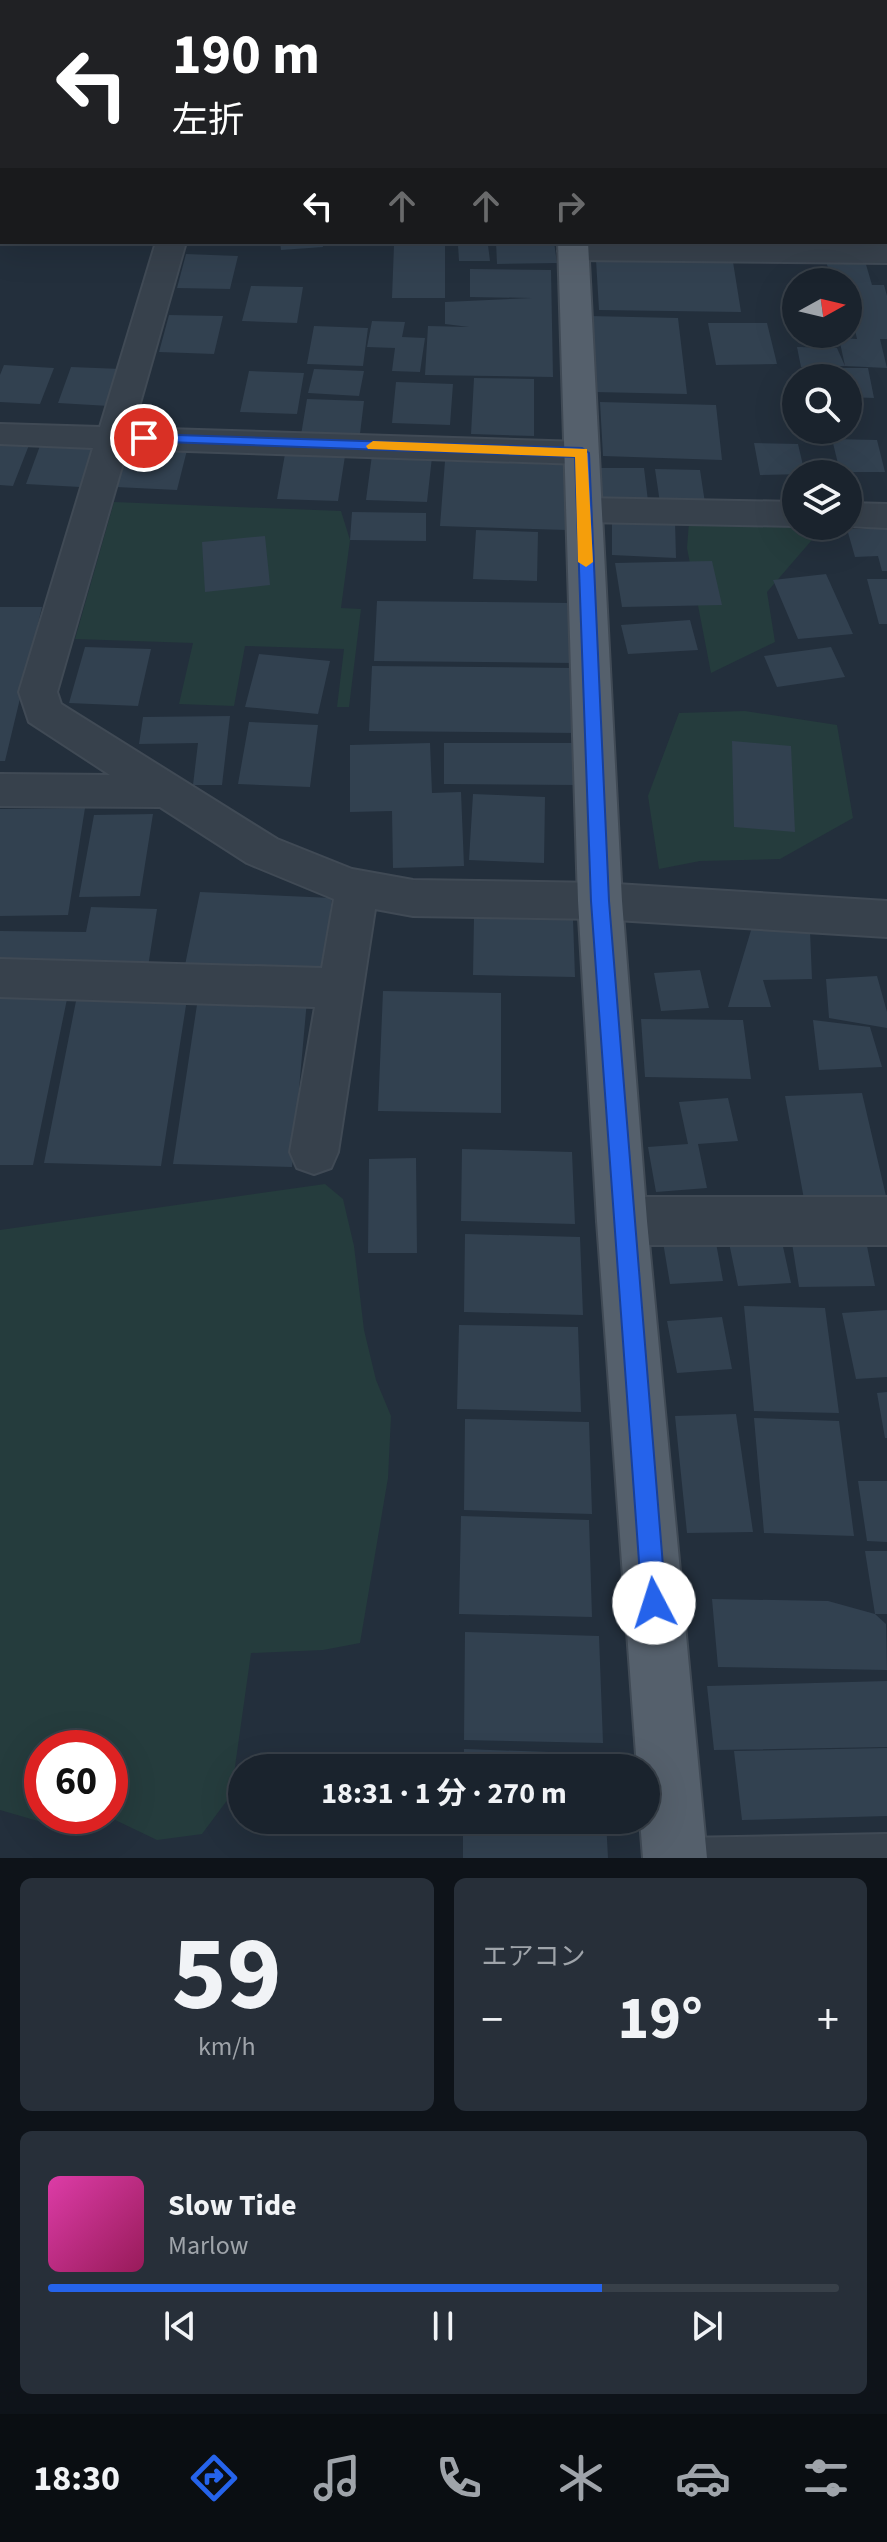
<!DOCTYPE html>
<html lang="ja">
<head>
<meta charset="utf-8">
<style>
  :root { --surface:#1a232d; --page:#272f39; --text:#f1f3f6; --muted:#9fa4aa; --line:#384049; --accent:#2563eb }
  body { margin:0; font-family:"Source Sans 3","Noto Sans JP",sans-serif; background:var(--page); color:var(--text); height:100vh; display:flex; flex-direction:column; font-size:30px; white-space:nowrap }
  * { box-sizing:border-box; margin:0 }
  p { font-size:26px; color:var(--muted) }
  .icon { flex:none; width:44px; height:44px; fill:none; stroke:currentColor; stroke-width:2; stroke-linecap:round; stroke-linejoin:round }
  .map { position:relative; height:1858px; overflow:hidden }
  .details { display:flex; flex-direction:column; gap:20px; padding:20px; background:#0e1319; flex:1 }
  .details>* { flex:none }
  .guide { position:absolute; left:0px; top:0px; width:888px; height:244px; box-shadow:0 8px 32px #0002,0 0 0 2px var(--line); background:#202124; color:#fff; overflow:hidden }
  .needle { width:52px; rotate:82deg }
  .controls { position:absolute; left:782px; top:268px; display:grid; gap:16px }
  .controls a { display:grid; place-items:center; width:80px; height:80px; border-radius:50%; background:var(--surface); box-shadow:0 8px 32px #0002,0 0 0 2px var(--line); font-size:40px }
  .speed { position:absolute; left:24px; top:1730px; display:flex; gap:16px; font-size:40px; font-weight:700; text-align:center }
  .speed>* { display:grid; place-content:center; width:104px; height:104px; border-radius:50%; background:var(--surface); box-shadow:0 8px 32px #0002,0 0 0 2px var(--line); line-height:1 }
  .speed .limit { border:12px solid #d22; background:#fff; color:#111 }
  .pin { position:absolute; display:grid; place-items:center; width:68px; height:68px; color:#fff; margin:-34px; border:4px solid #fff; border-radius:50%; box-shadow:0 2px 8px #0007 }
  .me { position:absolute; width:88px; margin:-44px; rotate:355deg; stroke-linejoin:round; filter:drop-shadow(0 0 6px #0008) }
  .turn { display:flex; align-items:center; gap:28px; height:168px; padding:0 40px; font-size:36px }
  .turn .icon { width:104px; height:104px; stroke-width:2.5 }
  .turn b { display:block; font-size:56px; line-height:68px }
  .lanes { display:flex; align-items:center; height:76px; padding:0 40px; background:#0003; justify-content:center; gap:40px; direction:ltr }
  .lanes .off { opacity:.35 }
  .big { font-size:60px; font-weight:700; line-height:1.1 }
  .details .tile { flex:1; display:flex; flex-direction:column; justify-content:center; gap:12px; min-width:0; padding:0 28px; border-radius:12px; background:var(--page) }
  .details .dial { align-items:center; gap:0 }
  .dial b { font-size:104px; line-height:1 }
  .song { display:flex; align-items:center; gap:24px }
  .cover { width:96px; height:96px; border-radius:12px; background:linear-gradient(135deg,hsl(320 70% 55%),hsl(330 70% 35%)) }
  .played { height:8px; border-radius:4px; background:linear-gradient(90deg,var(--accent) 70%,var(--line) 70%) }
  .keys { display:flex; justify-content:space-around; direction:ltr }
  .heat { display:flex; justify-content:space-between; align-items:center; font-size:44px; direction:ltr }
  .details .tiles { flex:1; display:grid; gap:20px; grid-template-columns:1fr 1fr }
  .tile:last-child { grid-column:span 2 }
  .trip { position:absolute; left:228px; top:1754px; width:432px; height:80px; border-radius:40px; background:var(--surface); box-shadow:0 8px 32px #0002,0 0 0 2px var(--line); font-weight:700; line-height:80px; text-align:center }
  .tabs { display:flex; height:128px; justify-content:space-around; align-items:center; background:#0a0e12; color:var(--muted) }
  .tabs .icon { width:56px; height:56px }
  .tabs .on { color:var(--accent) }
  .tabs b { font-size:36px; color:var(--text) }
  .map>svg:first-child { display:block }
  .green { fill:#253c3d; fill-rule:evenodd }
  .building { fill:#324150 }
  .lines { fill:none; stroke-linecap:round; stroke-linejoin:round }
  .lane-casing { stroke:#404a55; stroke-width:4 }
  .street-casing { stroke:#404a55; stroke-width:4 }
  .primary-casing { stroke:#404a55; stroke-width:4 }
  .lane { fill:#37414c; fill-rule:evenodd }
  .street { fill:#37414c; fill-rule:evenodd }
  .primary { fill:#55606c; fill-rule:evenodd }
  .route { fill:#2563eb; stroke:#184099; stroke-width:2 }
  .slow { fill:#f59e0b }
</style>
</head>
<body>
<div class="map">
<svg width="887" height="1858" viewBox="0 0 887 1858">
  <rect width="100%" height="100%" fill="#232f3c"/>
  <!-- green -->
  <path class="green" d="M 114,502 L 341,511 L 350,540 L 341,608 L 361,609 L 349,707 L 337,707 L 344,649 L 245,646 L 234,706 L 179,704 L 193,643 L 75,639 Z
    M 689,522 L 824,526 L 767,592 L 775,642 L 711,673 L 687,548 Z
    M 745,711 L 837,725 L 853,818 L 780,859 L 700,861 L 659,869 L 648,796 L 679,713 Z
    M 325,1184 L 343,1199 L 354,1246 L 364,1330 L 376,1380 L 391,1416 L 388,1478 L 360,1643 L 323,1650 L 251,1653 L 231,1795 L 202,1834 L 157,1840 L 111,1818 L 55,1826 L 0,1810 L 0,1230 ZM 110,1748 L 110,1816 L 42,1816 L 42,1748 Z"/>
  <!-- building -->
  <path class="building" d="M 280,242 L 322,242 L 323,247 L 281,250 Z
    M 496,242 L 554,242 L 557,263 L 497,264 Z
    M 394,245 L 445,245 L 445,298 L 392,298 Z
    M 458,245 L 488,245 L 490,261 L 459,261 Z
    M 186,254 L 238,256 L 230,289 L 177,288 Z
    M 596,260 L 733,262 L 741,312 L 599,310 Z
    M 826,261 L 865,261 L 872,285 L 884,285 L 887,296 L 887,339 L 880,339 L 887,368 L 845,366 L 839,338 L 857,339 L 848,298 L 848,282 L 832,282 Z
    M 470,269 L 551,270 L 553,377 L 425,375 L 428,326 L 469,327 L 445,324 L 445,302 L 532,298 L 470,297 Z
    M 251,286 L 303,287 L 297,323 L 242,321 Z
    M 169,315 L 223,316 L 214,354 L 159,352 Z
    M 589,316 L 678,318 L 687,394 L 594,392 Z
    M 372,321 L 405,322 L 402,337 L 425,338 L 420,372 L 392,371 L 395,348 L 367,347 Z
    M 708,323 L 767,323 L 777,364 L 716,365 Z
    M 314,326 L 368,328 L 363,366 L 307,364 Z
    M 797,347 L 837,348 L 845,366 L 801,367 Z
    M 4,365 L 54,368 L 40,404 L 0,402 L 0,375 Z
    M 71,367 L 121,369 L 109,406 L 58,403 Z
    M 810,368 L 868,368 L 874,398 L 848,397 L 848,378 L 812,378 Z
    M 314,369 L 364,371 L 359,396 L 308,393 Z
    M 249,371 L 304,373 L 297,414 L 240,412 Z
    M 474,378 L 534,379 L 534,436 L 471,434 Z
    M 396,382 L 453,384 L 450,425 L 392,423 Z
    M 307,399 L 364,401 L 359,442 L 300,441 Z
    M 600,402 L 716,405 L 722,460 L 603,456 Z
    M 832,439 L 877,440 L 885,472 L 840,472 Z
    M 0,443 L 29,445 L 13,486 L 0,485 Z
    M 41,443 L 93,446 L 80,487 L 26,484 Z
    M 129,443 L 188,446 L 177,490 L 116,487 Z
    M 754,443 L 798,444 L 805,474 L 760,475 Z
    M 285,454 L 345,456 L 338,501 L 277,499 Z
    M 372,455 L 432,457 L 427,502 L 366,500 Z
    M 445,461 L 567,465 L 567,530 L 440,526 Z
    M 600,468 L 644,468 L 648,501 L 603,501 Z
    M 655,469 L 700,470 L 705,503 L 660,503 Z
    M 352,512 L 426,513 L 426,541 L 350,540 Z
    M 612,518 L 675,521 L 676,558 L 612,555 Z
    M 847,529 L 887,529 L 887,571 L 882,571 L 878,556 L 855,557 Z
    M 476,530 L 538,532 L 537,581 L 473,579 Z
    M 265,536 L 270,585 L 205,592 L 202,542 Z
    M 712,561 L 722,605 L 622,607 L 615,563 Z
    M 826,574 L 853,634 L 798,639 L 773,580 Z
    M 867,579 L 887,579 L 887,624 L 879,624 Z
    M 377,601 L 571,603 L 574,663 L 374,661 Z
    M 0,607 L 42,607 L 5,761 L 0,761 Z
    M 690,620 L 698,650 L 628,654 L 621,625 Z
    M 85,647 L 151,649 L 138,706 L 69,703 Z
    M 831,647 L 845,677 L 777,687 L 764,656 Z
    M 259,654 L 330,661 L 318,714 L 245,707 Z
    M 372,666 L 573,668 L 576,733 L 369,731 Z
    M 230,716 L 222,785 L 193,785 L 198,743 L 139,744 L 143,717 Z
    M 249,722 L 318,725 L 310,787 L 238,784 Z
    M 732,741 L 791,746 L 795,832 L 734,827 Z
    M 430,743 L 432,793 L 461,792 L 464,866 L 393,868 L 392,811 L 350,812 L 350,745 Z
    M 444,743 L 575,743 L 577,785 L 444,784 Z
    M 473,794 L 545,797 L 544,863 L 469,860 Z
    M 85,808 L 68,915 L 0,916 L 0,809 Z
    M 153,814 L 140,896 L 79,897 L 94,815 Z
    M 200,892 L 332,898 L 322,977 L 184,970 Z
    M 91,907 L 157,909 L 148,967 L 0,964 L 0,931 L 86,932 Z
    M 474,917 L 573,919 L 575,977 L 473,975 Z
    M 752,927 L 810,931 L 812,979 L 763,980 L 771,1007 L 728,1007 Z
    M 700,970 L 709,1008 L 661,1011 L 654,973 Z
    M 877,976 L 887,1012 L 887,1028 L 829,1018 L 826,979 Z
    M 383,991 L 501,993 L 501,1113 L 378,1111 Z
    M 77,996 L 187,999 L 161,1166 L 44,1163 Z
    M 0,997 L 67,999 L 33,1165 L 0,1165 Z
    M 198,998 L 307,1000 L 292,1167 L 173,1164 Z
    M 641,1019 L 743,1020 L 751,1079 L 645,1077 Z
    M 813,1020 L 870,1027 L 882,1067 L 819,1070 Z
    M 862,1093 L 886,1196 L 804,1199 L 785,1096 Z
    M 728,1098 L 738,1141 L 698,1144 L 707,1188 L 656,1192 L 648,1147 L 688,1144 L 679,1102 Z
    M 462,1149 L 572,1152 L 575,1224 L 461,1221 Z
    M 416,1158 L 417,1253 L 368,1253 L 369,1159 Z
    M 714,1232 L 723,1281 L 670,1284 L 662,1236 Z
    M 780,1233 L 791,1283 L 738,1286 L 728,1238 Z
    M 465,1234 L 580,1237 L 583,1315 L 464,1312 Z
    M 866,1241 L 875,1286 L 799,1287 L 792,1243 Z
    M 744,1306 L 825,1308 L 839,1413 L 754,1411 Z
    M 887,1310 L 887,1377 L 856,1379 L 842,1313 Z
    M 722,1317 L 732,1369 L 677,1373 L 667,1321 Z
    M 459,1325 L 578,1327 L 581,1412 L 457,1409 Z
    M 887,1392 L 887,1438 L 885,1438 L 877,1393 Z
    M 736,1414 L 753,1532 L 687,1533 L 675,1416 Z
    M 754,1418 L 839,1421 L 854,1536 L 764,1533 Z
    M 465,1419 L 589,1422 L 592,1514 L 464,1510 Z
    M 858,1481 L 887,1481 L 887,1542 L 867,1541 Z
    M 461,1516 L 589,1520 L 592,1617 L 459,1614 Z
    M 865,1551 L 887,1551 L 887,1614 L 875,1614 Z
    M 712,1599 L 828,1601 L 875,1614 L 886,1624 L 887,1670 L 718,1667 Z
    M 465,1632 L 599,1636 L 603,1743 L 464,1740 Z
    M 887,1681 L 887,1747 L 714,1750 L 707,1686 Z
    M 887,1748 L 887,1816 L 742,1820 L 734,1751 Z
    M 464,1749 L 604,1754 L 604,1768 L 464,1768 Z
    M 463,1820 L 606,1820 L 608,1858 L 463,1858 Z"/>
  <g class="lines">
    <defs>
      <path id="lane" d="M 2,17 L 2,27 L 0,28 L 0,18 Z
        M 0,97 L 2,97 L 2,108 L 0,108 Z
        M 887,1834 L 887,1858 L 662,1858 L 668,1844 L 682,1838 Z"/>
      <path id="street" d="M 837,0 L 861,0 L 861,2 L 837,2 Z
        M 886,4 L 887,4 L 887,18 L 886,18 Z
        M 886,146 L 887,146 L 887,167 L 886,167 Z
        M 156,242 L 186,242 L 133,428 L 582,442 L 594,445 L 599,453 L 594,461 L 582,464 L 127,449 L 57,692 L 61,704 L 277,839 L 352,869 L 413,880 L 600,883 L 887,901 L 887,937 L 600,919 L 413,916 L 375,909 L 338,1152 L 331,1168 L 314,1174 L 297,1168 L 290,1152 L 315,1007 L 0,997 L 0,959 L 322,968 L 334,899 L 247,863 L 160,807 L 0,806 L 0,774 L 110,775 L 29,722 L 19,692 L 93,448 L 0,444 L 0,424 L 100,427 Z
        M 573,242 L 887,245 L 887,263 L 573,260 L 563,257 L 558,251 L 563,245 Z
        M 584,498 L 796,502 L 796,526 L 584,522 L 572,518 L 566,510 L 572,502 Z
        M 848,503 L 887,504 L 887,528 L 846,526 Z
        M 622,1197 L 887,1197 L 887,1245 L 622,1245 L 604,1238 L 597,1221 L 604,1204 Z"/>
      <path id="primary" d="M 545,0 L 570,0 L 571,2 L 546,2 Z
        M 558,242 L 588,242 L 622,901 L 647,1221 L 707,1858 L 643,1858 L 640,1820 L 646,1820 L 646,1768 L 637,1768 L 597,1221 L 578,901 Z"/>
    </defs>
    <!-- lane casing -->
    <use href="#lane" class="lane-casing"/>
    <!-- street casing -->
    <use href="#street" class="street-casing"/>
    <!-- primary casing -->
    <use href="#primary" class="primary-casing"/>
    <!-- lane -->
    <use href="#lane" class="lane"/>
    <!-- street -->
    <use href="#street" class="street"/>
    <!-- primary -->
    <use href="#primary" class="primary"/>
  </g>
  <!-- route -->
  <path class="route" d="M 144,434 L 582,448 L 589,453 L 609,901 L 666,1603 L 663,1612 L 654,1615 L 645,1612 L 642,1603 L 591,901 L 575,457 L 139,441 L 137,438 Z"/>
  <!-- slow -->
  <path class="slow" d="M 373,441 L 587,449 L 593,562 L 586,567 L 578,562 L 575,457 L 368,449 L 366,446 Z"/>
</svg>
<div class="controls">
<a><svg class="needle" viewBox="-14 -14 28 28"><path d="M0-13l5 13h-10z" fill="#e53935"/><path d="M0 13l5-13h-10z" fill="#9fa4aa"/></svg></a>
<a><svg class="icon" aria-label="search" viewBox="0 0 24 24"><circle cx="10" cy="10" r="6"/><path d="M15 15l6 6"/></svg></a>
<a><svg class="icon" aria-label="layers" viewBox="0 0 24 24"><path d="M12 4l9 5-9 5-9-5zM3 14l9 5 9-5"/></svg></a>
</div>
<div class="speed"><div class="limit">60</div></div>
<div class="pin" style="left:144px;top:438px;background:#d93025"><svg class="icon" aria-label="arrive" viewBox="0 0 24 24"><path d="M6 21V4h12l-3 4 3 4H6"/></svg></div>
<svg class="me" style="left:654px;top:1603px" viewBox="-20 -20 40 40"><circle r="19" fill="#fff"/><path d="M0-13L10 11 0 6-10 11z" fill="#2563eb"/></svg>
<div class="trip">18:31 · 1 分 · 270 m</div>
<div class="guide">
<div class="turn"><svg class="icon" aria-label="left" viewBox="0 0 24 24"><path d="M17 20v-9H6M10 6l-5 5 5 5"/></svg><div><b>190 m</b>左折</div></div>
<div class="lanes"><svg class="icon" aria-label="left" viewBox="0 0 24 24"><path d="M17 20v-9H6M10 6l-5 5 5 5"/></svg><svg class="icon off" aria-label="ahead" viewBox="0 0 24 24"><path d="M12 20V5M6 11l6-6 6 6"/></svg><svg class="icon off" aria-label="ahead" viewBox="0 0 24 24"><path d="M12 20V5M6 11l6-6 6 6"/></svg><svg class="icon off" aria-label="right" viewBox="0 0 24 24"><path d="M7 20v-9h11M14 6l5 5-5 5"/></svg></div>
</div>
</div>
<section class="details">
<div class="tiles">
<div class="tile dial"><b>59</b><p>km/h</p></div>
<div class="tile"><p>エアコン</p>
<div class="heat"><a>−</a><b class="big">19°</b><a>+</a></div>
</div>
<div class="tile">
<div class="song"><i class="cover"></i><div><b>Slow Tide</b><p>Marlow</p></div></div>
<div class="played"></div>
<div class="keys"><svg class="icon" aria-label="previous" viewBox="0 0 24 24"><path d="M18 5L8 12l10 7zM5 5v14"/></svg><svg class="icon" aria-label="pause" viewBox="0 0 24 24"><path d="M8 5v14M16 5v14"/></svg><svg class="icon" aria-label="next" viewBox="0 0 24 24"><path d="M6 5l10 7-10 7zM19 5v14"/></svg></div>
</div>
</div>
</section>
<nav class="tabs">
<b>18:30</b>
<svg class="icon on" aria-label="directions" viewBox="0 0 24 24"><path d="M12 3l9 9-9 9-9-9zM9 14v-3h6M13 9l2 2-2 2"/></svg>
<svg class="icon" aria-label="music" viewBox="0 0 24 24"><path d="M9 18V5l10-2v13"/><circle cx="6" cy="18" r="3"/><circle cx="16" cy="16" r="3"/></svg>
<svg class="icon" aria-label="phone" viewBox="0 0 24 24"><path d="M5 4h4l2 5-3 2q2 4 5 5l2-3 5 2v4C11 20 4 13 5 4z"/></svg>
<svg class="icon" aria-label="climate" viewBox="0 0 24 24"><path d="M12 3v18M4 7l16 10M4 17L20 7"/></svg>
<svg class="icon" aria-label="car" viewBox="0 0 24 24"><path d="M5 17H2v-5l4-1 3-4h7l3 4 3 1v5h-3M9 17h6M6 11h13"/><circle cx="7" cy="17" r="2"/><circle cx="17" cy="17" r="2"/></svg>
<svg class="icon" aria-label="filters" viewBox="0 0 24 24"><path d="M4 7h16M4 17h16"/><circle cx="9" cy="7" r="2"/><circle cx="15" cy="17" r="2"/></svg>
</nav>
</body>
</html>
